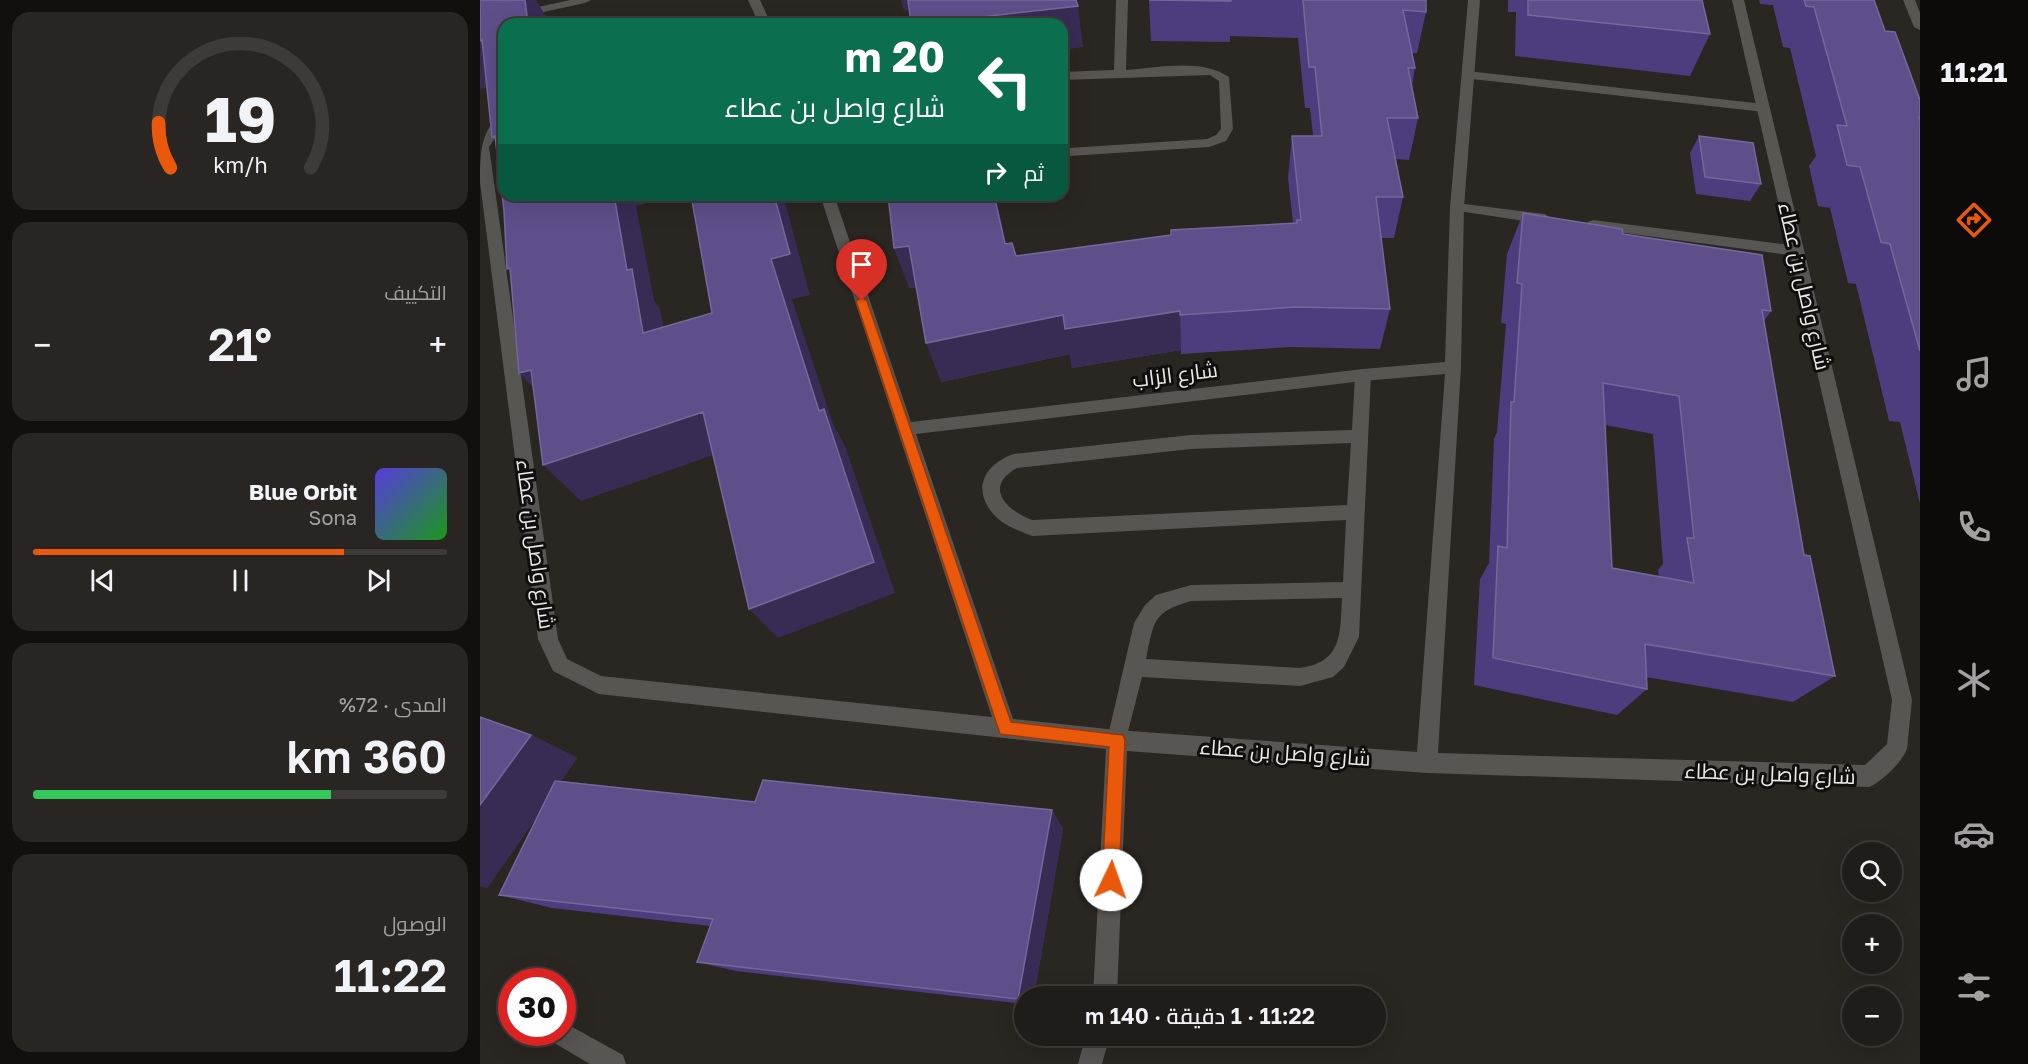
<!DOCTYPE html>
<html lang="ar">
<head>
<meta charset="utf-8">
<style>
  :root { --surface:#201c1a; --page:#282523; --text:#f1f3f6; --muted:#a2a1a2; --line:#3d3a39; --accent:#ea580c }
  body { margin:0; font-family:"Golos Text",Cairo,sans-serif; background:var(--page); color:var(--text); direction:rtl; height:100vh; display:flex; flex-direction:column; font-size:22px; white-space:nowrap }
  * { box-sizing:border-box; margin:0 }
  p { font-size:20px; color:var(--muted) }
  .icon { flex:none; width:33px; height:33px; fill:none; stroke:currentColor; stroke-width:2; stroke-linecap:round; stroke-linejoin:round }
  .map { position:relative; flex:1; overflow:hidden; direction:ltr }
  .panel { display:flex; flex-direction:column; gap:12px; padding:12px; background:#120f0e; width:480px }
  .panel>* { flex:none }
  .top-card { position:absolute; left:18px; top:18px; width:570px; height:183px; border-radius:18px; box-shadow:0 6px 24px #0002,0 0 0 2px var(--line); direction:rtl; background:#0b6e4f; color:#fff; overflow:hidden }
  .fabs { position:absolute; left:1362px; top:842px; display:grid; gap:12px }
  .fabs a { display:grid; place-items:center; width:60px; height:60px; border-radius:50%; background:var(--surface); box-shadow:0 6px 24px #0002,0 0 0 2px var(--line); font-size:30px }
  .speed { position:absolute; left:18px; top:968px; display:flex; gap:12px; font-size:30px; font-weight:700; text-align:center }
  .speed>* { display:grid; place-content:center; width:78px; height:78px; border-radius:50%; background:var(--surface); box-shadow:0 6px 24px #0002,0 0 0 2px var(--line); line-height:1 }
  .speed .limit { border:9px solid #d22; background:#fff; color:#111 }
  .pin { position:absolute; display:grid; place-items:center; width:51px; height:51px; color:#fff; margin:-62px -26px; border-radius:50% 50% 50% 0; rotate:-45deg; box-shadow:0 0 6px #0007 }
  .pin .icon { rotate:45deg }
  .me { position:absolute; width:66px; margin:-33px; rotate:3deg; stroke-linejoin:round; filter:drop-shadow(0 0 4px #0008) }
  .turn { display:flex; align-items:center; gap:21px; height:126px; padding:0 24px; font-size:27px }
  .turn .icon { width:78px; height:78px; stroke-width:2.5 }
  .turn b { display:block; font-size:42px; line-height:51px }
  .then { display:flex; align-items:center; height:57px; padding:0 24px; background:#0003; gap:12px; font-size:22px }
  .big { font-size:45px; font-weight:600; line-height:1.1 }
  .panel .card { flex:1; display:flex; flex-direction:column; justify-content:center; gap:9px; min-width:0; padding:0 21px; border-radius:18px; background:var(--page) }
  .panel .dial { align-items:center; gap:0 }
  .dial svg { height:156px; overflow:visible; fill:none; stroke:var(--line); stroke-width:7; stroke-linecap:round; text-anchor:middle }
  .dial text { fill:var(--text); stroke:none }
  .song { display:flex; align-items:center; gap:18px }
  .cover { width:72px; height:72px; border-radius:9px; background:linear-gradient(135deg,hsl(250 70% 55%),hsl(120 70% 35%)) }
  .played { height:6px; border-radius:3px; background:linear-gradient(90deg,var(--accent) 75%,var(--line) 75%) }
  .keys { display:flex; justify-content:space-around; direction:ltr }
  .heat { display:flex; justify-content:space-between; align-items:center; font-size:33px; direction:ltr }
  .charge { height:9px; border-radius:4px; background:linear-gradient(90deg,#34c759 72%,var(--line) 0) }
  .trip { position:absolute; left:534px; top:986px; width:372px; height:60px; border-radius:30px; background:var(--surface); box-shadow:0 6px 24px #0002,0 0 0 2px var(--line); font-weight:600; line-height:60px; text-align:center; direction:rtl }
  main { display:flex; flex:1; min-height:0 }
  .tab-bar { display:flex; flex-direction:column; width:108px; justify-content:space-around; align-items:center; background:#0d0b0a; color:var(--muted) }
  .tab-bar .icon { width:42px; height:42px }
  .tab-bar .current { color:var(--accent) }
  .tab-bar b { font-size:27px; color:var(--text) }
  .map>svg:first-child { display:block }
  .lines { fill:none; stroke-linecap:round; stroke-linejoin:round }
  .lane { fill:#575653; fill-rule:evenodd }
  .street { fill:#575653; fill-rule:evenodd }
  .wall { fill:#4d3d7f; fill-rule:evenodd }
  .shaded-wall { fill:#382c55 }
  .building { fill:#5e4f8a; stroke:#746899; stroke-width:1.5; fill-rule:evenodd }
  .route { fill:#ea580c; stroke:#983908; stroke-width:1.5 }
  .labels { text-anchor:middle; dominant-baseline:central; stroke-width:6; stroke-linejoin:round; paint-order:stroke }
  .street-label { font-size:21px; fill:#ece9e7; stroke:#110f0d }
</style>
</head>
<body>
<main>
<nav class="tab-bar">
<b>11:21</b>
<svg class="icon current" aria-label="directions" viewBox="0 0 24 24"><path d="M12 3l9 9-9 9-9-9zM9 14v-3h6M13 9l2 2-2 2"/></svg>
<svg class="icon" aria-label="music" viewBox="0 0 24 24"><path d="M9 18V5l10-2v13"/><circle cx="6" cy="18" r="3"/><circle cx="16" cy="16" r="3"/></svg>
<svg class="icon" aria-label="phone" viewBox="0 0 24 24"><path d="M5 4h4l2 5-3 2q2 4 5 5l2-3 5 2v4C11 20 4 13 5 4z"/></svg>
<svg class="icon" aria-label="climate" viewBox="0 0 24 24"><path d="M12 3v18M4 7l16 10M4 17L20 7"/></svg>
<svg class="icon" aria-label="car" viewBox="0 0 24 24"><path d="M5 17H2v-5l4-1 3-4h7l3 4 3 1v5h-3M9 17h6M6 11h13"/><circle cx="7" cy="17" r="2"/><circle cx="17" cy="17" r="2"/></svg>
<svg class="icon" aria-label="filters" viewBox="0 0 24 24"><path d="M4 7h16M4 17h16"/><circle cx="9" cy="7" r="2"/><circle cx="15" cy="17" r="2"/></svg>
</nav>
<div class="map">
<svg width="1440" height="1064" viewBox="0 0 1440 1064">
  <rect width="100%" height="100%" fill="#2a2622"/>
  <g class="lines">
    <!-- lane -->
    <path class="lane" d="M 90,0 L 111,0 L 105,3 L 0,26 L 0,20 Z
      M 987,71 L 1284,104 L 1290,108 L 1284,112 L 983,78 L 983,72 Z
      M 977,203 L 1065,214 L 1072,219 L 1065,224 L 972,210 L 970,207 L 972,204 Z
      M 1113,220 L 1317,246 L 1324,251 L 1317,256 L 1108,228 L 1106,225 L 1108,222 Z
      M 883,369 L 889,371 L 891,375 L 879,637 L 864,667 L 853,677 L 820,686 L 662,677 L 644,747 L 637,750 L 630,747 L 627,740 L 654,623 L 665,605 L 676,595 L 711,585 L 863,582 L 866,520 L 552,536 C 542,532 531,528 522,522 C 491,498 498,466 534,454 L 711,435 L 872,430 L 875,375 L 877,371 ZM 871,443 L 867,505 L 552,520 C 526,510 503,487 537,468 L 711,449 ZM 862,598 C 860,633 863,662 820,668 L 666,659 C 674,622 672,612 711,601 Z"/>
    <!-- street -->
    <path class="street" d="M 268,0 L 280,0 L 291,24 L 279,24 Z
      M 636,0 L 648,0 L 646,70 C 679,68 721,58 749,77 L 753,129 L 746,141 L 729,147 L 589,156 L 582,154 L 582,146 L 589,148 L 727,139 L 736,135 L 741,129 L 739,81 L 730,75 L 582,80 L 582,72 L 634,70 Z
      M 988,0 L 1000,0 L 984,207 L 981,367 L 958,753 L 1385,765 L 1407,744 L 1412,700 L 1252,0 L 1264,0 L 1432,700 L 1427,749 C 1421,763 1403,781 1389,787 L 947,773 L 647,751 L 637,996 L 613,996 L 626,749 L 119,694 L 73,671 L 58,639 L 0,182 C 0,158 0,124 24,116 L 24,125 L 9,147 L 78,639 L 87,659 L 121,676 L 512,717 L 340,195 L 354,195 L 431,422 L 883,369 L 965,362 L 970,207 ZM 965,374 L 937,752 L 637,730 L 533,719 L 436,434 L 883,381 Z
      M 1423,0 L 1435,0 L 1440,13 L 1440,30 L 1434,27 Z
      M 85,1023 L 143,1055 L 146,1064 L 110,1064 L 76,1044 L 73,1035 L 74,1032 L 82,1032 L 82,1024 Z
      M 606,1035 L 630,1035 L 622,1064 L 598,1064 Z"/>
  </g>
  <!-- wall -->
  <path class="wall" d="M 669,0 L 946,0 L 946,12 L 937,53 L 932,53 L 935,68 L 932,86 L 938,118 L 929,160 L 916,159 L 923,197 L 914,238 L 901,238 L 910,309 L 900,349 L 811,347 L 701,354 L 701,350 L 592,368 L 590,354 L 461,382 L 437,287 L 429,288 L 515,195 L 526,244 L 536,256 L 813,223 L 808,178 L 812,136 L 833,136 L 830,108 L 825,108 L 818,38 L 750,36 L 750,42 L 671,41 Z
    M 1028,0 L 1222,0 L 1230,34 L 1210,76 L 1035,56 L 1036,12 L 1028,12 Z
    M 1279,0 L 1394,0 L 1405,31 L 1440,100 L 1440,504 L 1420,422 L 1409,421 L 1376,284 L 1368,283 L 1350,208 L 1338,206 L 1329,166 L 1336,156 L 1310,48 L 1303,47 L 1293,5 L 1280,4 Z
    M 1219,136 L 1281,184 L 1270,201 L 1216,194 L 1210,153 Z
    M 1043,213 L 1143,234 L 1291,311 L 1284,321 L 1324,555 L 1355,676 L 1313,702 L 1166,677 L 1167,689 L 1137,715 L 994,685 L 1000,579 L 1009,563 L 1014,439 L 1017,432 L 1026,324 L 1021,323 L 1027,254 ZM 1125,425 L 1173,434 L 1183,564 L 1178,570 L 1179,577 L 1132,568 Z
    M 51,735 L 97,758 L 81,781 L 275,802 L 572,810 L 583,829 L 554,996 L 544,996 L 544,1004 L 256,971 L 217,962 L 230,926 L 72,908 L 19,895 L 60,812 L 7,888 Z"/>
  <!-- shaded-wall -->
  <path class="shaded-wall" d="M 45,0 L 56,0 L 68,20 L 69,24 L 48,24 Z
    M 421,0 L 432,0 L 434,9 L 424,11 Z
    M 598,6 L 603,47 L 582,50 L 582,24 L 458,24 L 458,22 Z
    M 2,40 L 24,83 L 0,89 L 0,41 Z
    M 134,195 L 198,195 L 156,206 L 174,300 L 180,309 L 192,372 L 163,333 L 147,270 Z
    M 294,195 L 303,195 L 330,295 L 312,299 L 353,424 L 365,446 L 415,593 L 298,638 L 269,609 L 339,411 L 291,259 Z
    M 514,195 L 515,195 L 534,284 L 525,244 Z
    M 429,246 L 443,286 L 429,288 L 414,248 Z
    M 700,311 L 701,350 L 592,368 L 585,329 Z
    M 583,315 L 590,354 L 461,382 L 446,343 Z
    M 51,370 L 75,411 L 39,373 Z
    M 223,412 L 251,449 L 101,501 L 63,465 Z
    M 51,735 L 97,758 L 7,888 L 0,886 L 0,805 Z
    M 572,810 L 583,829 L 554,996 L 544,996 L 544,1002 L 538,999 Z"/>
  <!-- building -->
  <path class="building" d="M 0,0 L 45,0 L 48,24 L 24,24 L 24,195 L 134,195 L 147,270 L 152,269 L 163,333 L 232,313 L 211,195 L 294,195 L 310,254 L 291,259 L 339,411 L 344,409 L 394,562 L 269,609 L 223,412 L 63,465 L 51,370 L 39,373 L 30,268 L 27,269 L 24,211 L 15,136 L 12,137 L 2,40 L 0,41 Z
    M 428,0 L 596,0 L 598,6 L 458,22 L 458,24 L 431,24 Z
    M 669,0 L 751,0 L 751,1 Z
    M 823,0 L 946,0 L 946,12 L 923,10 L 935,68 L 928,68 L 938,118 L 907,118 L 923,197 L 896,197 L 910,309 L 816,307 L 700,315 L 700,311 L 585,329 L 583,315 L 446,343 L 429,246 L 414,248 L 408,195 L 514,195 L 525,244 L 532,243 L 536,256 L 691,235 L 691,230 L 817,223 L 817,220 L 821,220 L 812,136 L 842,136 L 835,67 L 829,67 Z
    M 1048,0 L 1222,0 L 1230,34 L 1048,15 Z
    M 1324,0 L 1394,0 L 1405,31 L 1415,32 L 1440,100 L 1440,117 L 1439,117 L 1440,121 L 1440,351 L 1410,244 L 1401,242 L 1380,167 L 1367,165 L 1357,125 L 1367,126 L 1334,7 L 1326,6 Z
    M 1219,136 L 1273,143 L 1281,184 L 1225,177 Z
    M 1043,213 L 1142,229 L 1143,234 L 1282,255 L 1291,311 L 1282,310 L 1324,555 L 1330,556 L 1355,676 L 1165,644 L 1167,689 L 1013,658 L 1018,546 L 1027,548 L 1031,402 L 1034,402 L 1042,284 L 1037,283 ZM 1123,383 L 1199,396 L 1214,538 L 1207,538 L 1214,583 L 1132,568 Z
    M 0,717 L 51,735 L 0,805 Z
    M 283,780 L 572,810 L 538,999 L 217,962 L 233,919 L 19,895 L 75,781 L 275,802 Z"/>
  <!-- route -->
  <path class="route" d="M 382,297 L 387,301 L 531,722 L 643,735 L 645,740 L 639,880 L 637,886 L 631,888 L 625,886 L 622,880 L 629,747 L 520,734 L 376,301 Z"/>
  <g class="labels">
    <!-- street labels -->
    <g class="street-label">
      <text transform="translate(1325 286) rotate(77)">شارع واصل بن عطاء</text>
      <text transform="translate(695 374) rotate(-7)">شارع الزاب</text>
      <text transform="translate(56 544) rotate(82)">شارع واصل بن عطاء</text>
      <text transform="translate(805 752) rotate(4)">شارع واصل بن عطاء</text>
      <text transform="translate(1290 773) rotate(2)">شارع واصل بن عطاء</text>
    </g>
  </g>
</svg>
<div class="fabs">
<a><svg class="icon" aria-label="search" viewBox="0 0 24 24"><circle cx="10" cy="10" r="6"/><path d="M15 15l6 6"/></svg></a>
<a>+</a>
<a>−</a>
</div>
<div class="speed"><div class="limit">30</div></div>
<div class="pin" style="left:382px;top:301px;background:#d93025"><svg class="icon" aria-label="arrive" viewBox="0 0 24 24"><path d="M6 21V4h12l-3 4 3 4H6"/></svg></div>
<svg class="me" style="left:631px;top:880px" viewBox="-20 -20 40 40"><circle r="19" fill="#fff"/><path d="M0-13L10 11 0 6-10 11z" fill="#ea580c"/></svg>
<div class="trip">11:22 · 1 دقيقة · 140 m</div>
<div class="top-card">
<div class="turn"><svg class="icon" aria-label="left" viewBox="0 0 24 24"><path d="M17 20v-9H6M10 6l-5 5 5 5"/></svg><div><b>20 m</b>شارع واصل بن عطاء</div></div>
<div class="then">ثم<svg class="icon" aria-label="right" viewBox="0 0 24 24"><path d="M7 20v-9h11M14 6l5 5-5 5"/></svg></div>
</div>
</div>
<section class="panel">
<div class="card dial"><svg viewBox="0 0 100 80">
<path d="M14 69A42 42 0 1 1 86 69"/>
<path d="M14 69A42 42 0 0 1 8 46" stroke="#ea580c"/>
<text x="50" y="56" font-size="32" font-weight="700">19</text>
<text x="50" y="72" font-size="11">km/h</text>
</svg></div>
<div class="card"><p>التكييف</p>
<div class="heat"><a>−</a><b class="big">21°</b><a>+</a></div>
</div>
<div class="card">
<div class="song"><i class="cover"></i><div><b>Blue Orbit</b><p>Sona</p></div></div>
<div class="played"></div>
<div class="keys"><svg class="icon" aria-label="previous" viewBox="0 0 24 24"><path d="M18 5L8 12l10 7zM5 5v14"/></svg><svg class="icon" aria-label="pause" viewBox="0 0 24 24"><path d="M8 5v14M16 5v14"/></svg><svg class="icon" aria-label="next" viewBox="0 0 24 24"><path d="M6 5l10 7-10 7zM19 5v14"/></svg></div>
</div>
<div class="card"><p>المدى · 72%</p><b class="big">360 km</b><div class="charge"></div></div>
<div class="card"><p>الوصول</p><b class="big">11:22</b></div>
</section>
</main>
</body>
</html>
